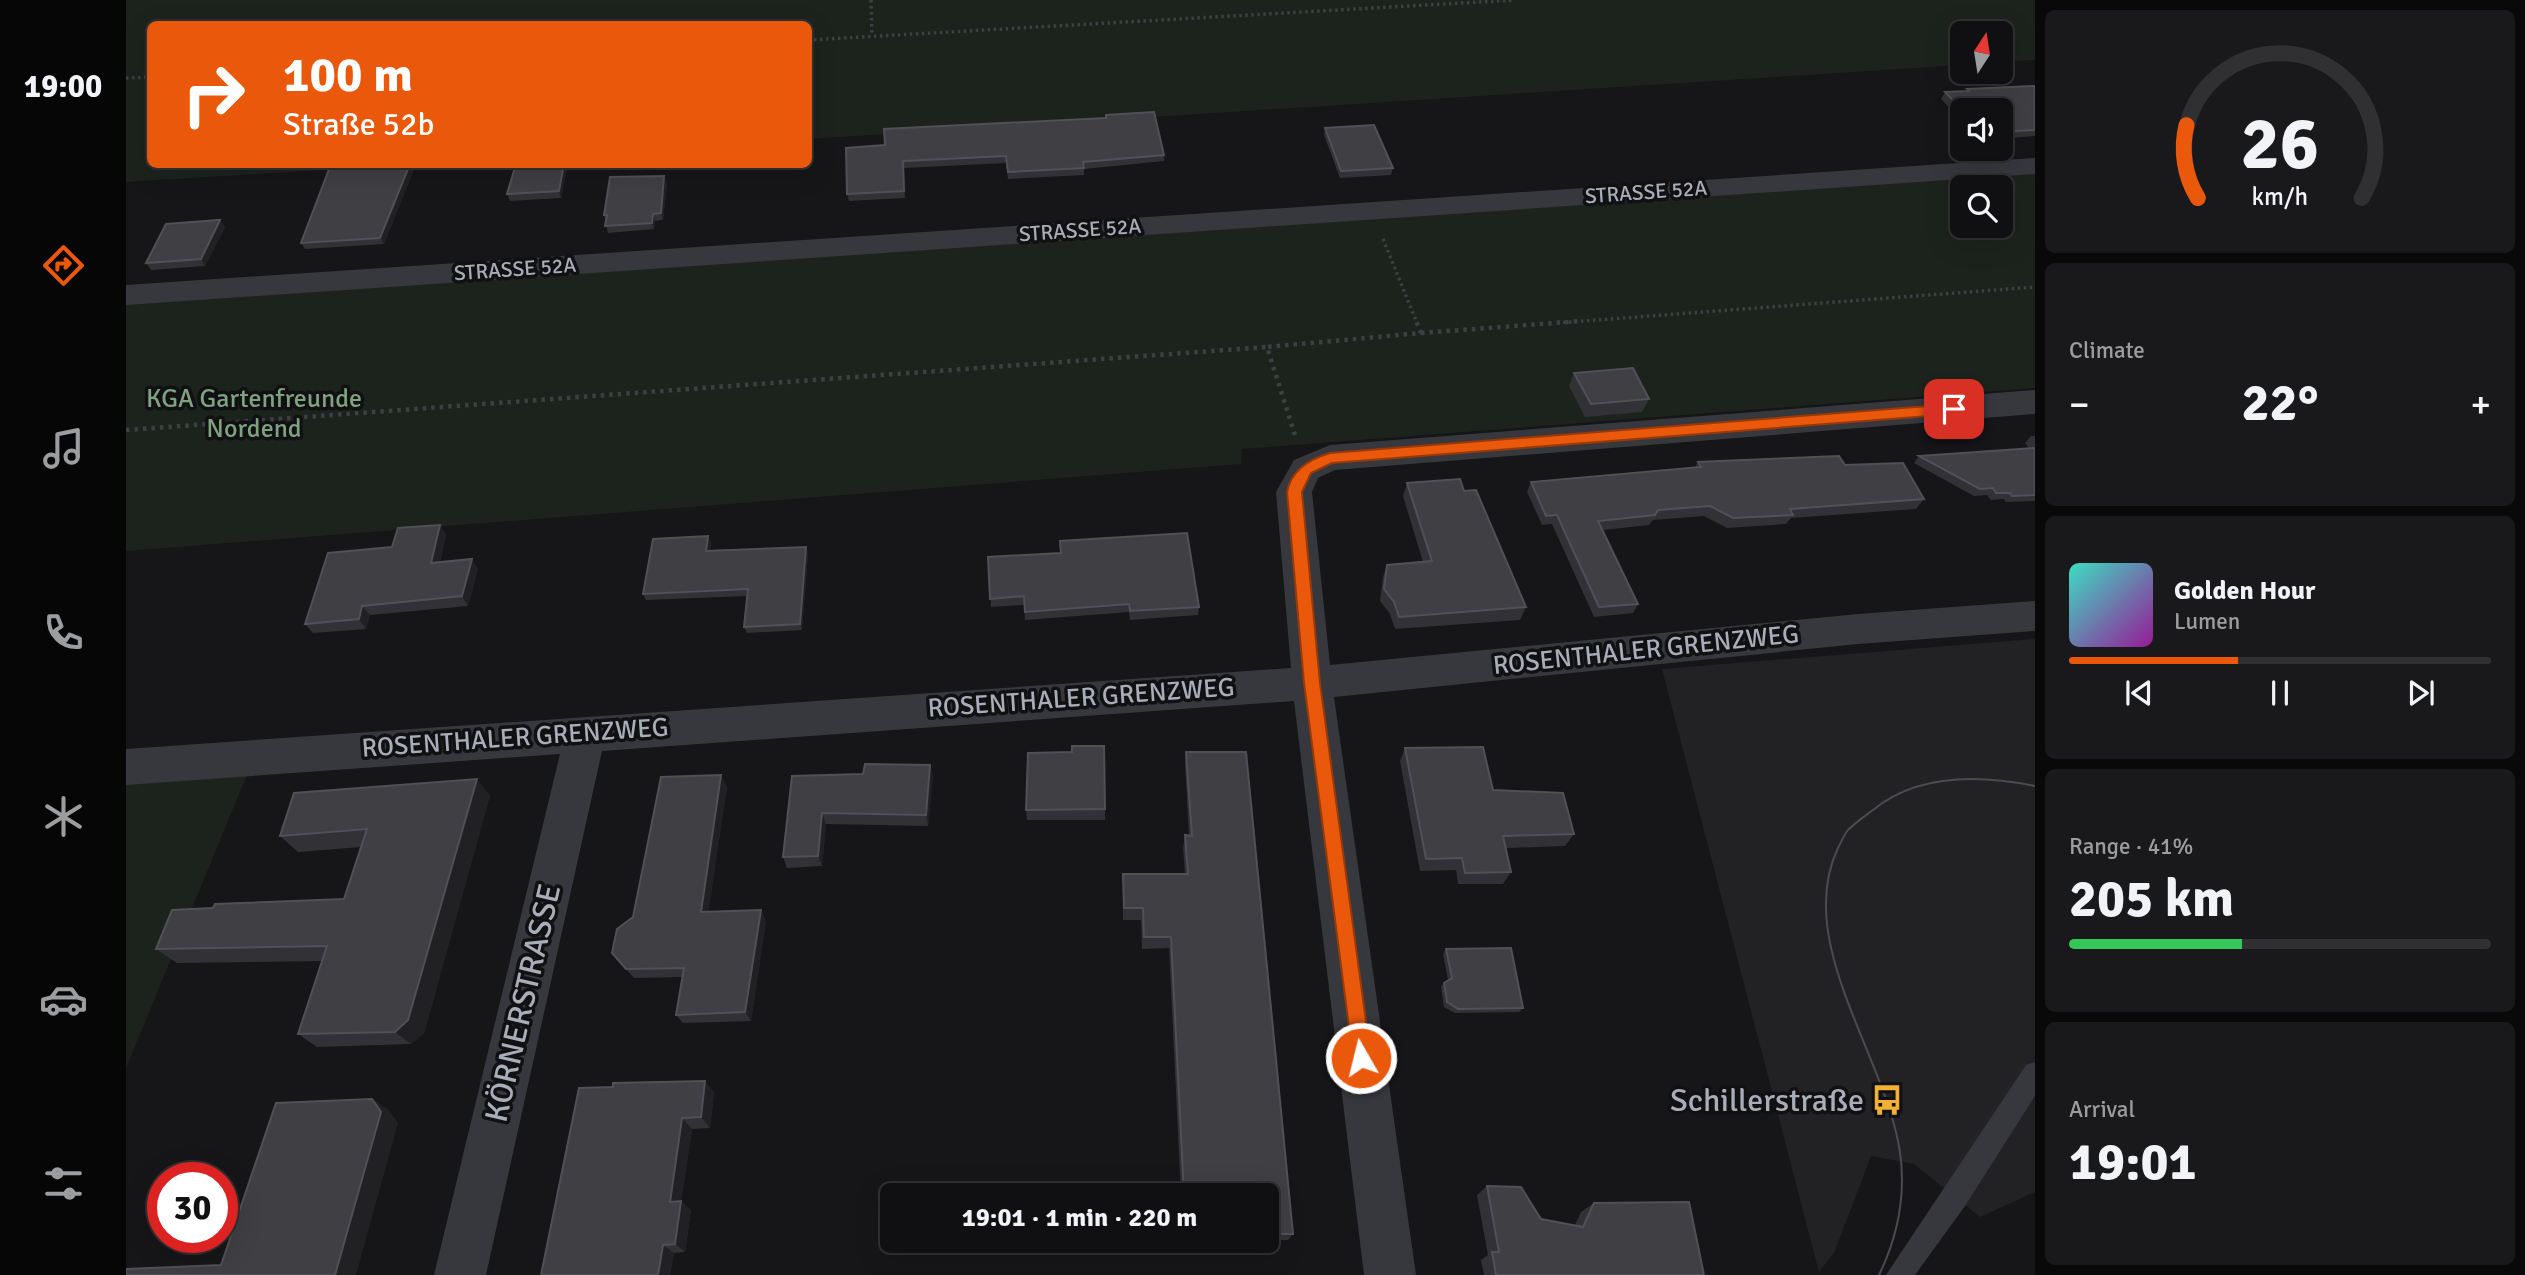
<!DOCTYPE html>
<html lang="en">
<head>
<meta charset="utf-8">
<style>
  :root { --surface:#101012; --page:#19191b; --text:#f1f3f6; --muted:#9c9d9f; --line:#303032; --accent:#ea580c }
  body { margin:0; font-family:Signika,sans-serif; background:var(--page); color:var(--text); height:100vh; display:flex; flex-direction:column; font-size:26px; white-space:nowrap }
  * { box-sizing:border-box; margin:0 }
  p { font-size:23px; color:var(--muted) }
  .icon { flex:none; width:38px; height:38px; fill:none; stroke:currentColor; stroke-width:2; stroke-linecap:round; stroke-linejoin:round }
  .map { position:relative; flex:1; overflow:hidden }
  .details { display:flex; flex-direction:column; gap:10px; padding:10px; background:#09090a; width:490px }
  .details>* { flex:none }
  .guide { position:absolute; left:21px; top:21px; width:665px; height:147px; border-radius:10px; box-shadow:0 7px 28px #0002,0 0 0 2px var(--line); background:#ea580c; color:#fff; overflow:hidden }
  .needle { width:46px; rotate:12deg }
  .tools { position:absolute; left:1824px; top:21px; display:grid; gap:14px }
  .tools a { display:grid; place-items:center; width:63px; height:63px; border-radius:10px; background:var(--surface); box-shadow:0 7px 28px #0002,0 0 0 2px var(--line); font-size:35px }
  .speed { position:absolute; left:21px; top:1162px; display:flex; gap:14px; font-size:35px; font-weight:700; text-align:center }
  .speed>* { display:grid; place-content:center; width:91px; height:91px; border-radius:50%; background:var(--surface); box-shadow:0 7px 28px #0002,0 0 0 2px var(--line); line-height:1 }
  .speed .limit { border:10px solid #d22; background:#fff; color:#111 }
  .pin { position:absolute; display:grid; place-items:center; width:60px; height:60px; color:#fff; margin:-30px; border-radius:14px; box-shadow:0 4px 10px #0006 }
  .me { position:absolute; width:77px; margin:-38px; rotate:352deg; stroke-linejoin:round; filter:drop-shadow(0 0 5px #0008) }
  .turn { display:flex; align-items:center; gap:24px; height:147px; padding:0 21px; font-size:32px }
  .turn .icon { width:91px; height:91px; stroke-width:2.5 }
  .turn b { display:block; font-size:49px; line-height:60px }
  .big { font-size:52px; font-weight:800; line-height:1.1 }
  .details .tile { flex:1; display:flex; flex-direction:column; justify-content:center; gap:10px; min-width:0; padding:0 24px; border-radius:10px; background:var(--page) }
  .details .dial { align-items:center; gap:0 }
  .dial svg { height:182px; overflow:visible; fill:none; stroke:var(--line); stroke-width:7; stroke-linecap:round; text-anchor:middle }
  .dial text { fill:var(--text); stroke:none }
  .song { display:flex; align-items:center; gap:21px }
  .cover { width:84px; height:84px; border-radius:10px; background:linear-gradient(135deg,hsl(170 70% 55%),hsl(300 70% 35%)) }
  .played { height:7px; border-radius:4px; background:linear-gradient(90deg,var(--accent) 40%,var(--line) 40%) }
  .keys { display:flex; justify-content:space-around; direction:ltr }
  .heat { display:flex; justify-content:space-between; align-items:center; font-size:38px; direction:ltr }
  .charge { height:10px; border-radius:5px; background:linear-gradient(90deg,#34c759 41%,var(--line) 0) }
  .trip { position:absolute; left:754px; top:1183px; width:399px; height:70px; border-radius:10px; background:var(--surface); box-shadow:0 7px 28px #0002,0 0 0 2px var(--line); font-weight:800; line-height:70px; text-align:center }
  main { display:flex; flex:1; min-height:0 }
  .menu { display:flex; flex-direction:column; width:126px; justify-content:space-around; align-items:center; background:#060607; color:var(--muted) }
  .menu .icon { width:49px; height:49px }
  .menu .selected { color:var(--accent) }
  .menu b { font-size:32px; color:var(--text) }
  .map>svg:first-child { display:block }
  .built { fill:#222225 }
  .green { fill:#1c231d; fill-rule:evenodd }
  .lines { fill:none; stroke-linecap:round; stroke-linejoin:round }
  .path-far1 { stroke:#3d3f44; stroke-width:3.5; stroke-dasharray:2.5 3.5; stroke-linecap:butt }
  .path { stroke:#3d3f44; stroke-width:4.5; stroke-dasharray:3.5 5; stroke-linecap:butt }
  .service { fill:#37383d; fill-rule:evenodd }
  .minor { fill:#37383d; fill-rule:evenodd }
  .tram { stroke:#4a4c52; stroke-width:2 }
  .wall { fill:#323236 }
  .shaded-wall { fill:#212124 }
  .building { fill:#3f3f44; stroke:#4f5156; stroke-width:2 }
  .route { fill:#ea580c; stroke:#983908; stroke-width:2 }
  .labels { text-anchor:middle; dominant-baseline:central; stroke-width:7; stroke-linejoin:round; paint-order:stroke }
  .far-street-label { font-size:21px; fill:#a8adb8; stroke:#111113 }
  .park-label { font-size:26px; fill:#7fa381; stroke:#111113 }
  .street-label { font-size:26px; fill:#a8adb8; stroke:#111113 }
  .near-street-label { font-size:32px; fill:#a8adb8; stroke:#111113 }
  .near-poi-label { font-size:32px; fill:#a8adb8; stroke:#111113; text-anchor:end }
</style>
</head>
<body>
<main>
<nav class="menu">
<b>19:00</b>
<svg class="icon selected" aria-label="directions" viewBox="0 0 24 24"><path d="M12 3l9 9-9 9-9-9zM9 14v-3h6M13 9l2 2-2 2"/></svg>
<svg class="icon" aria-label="music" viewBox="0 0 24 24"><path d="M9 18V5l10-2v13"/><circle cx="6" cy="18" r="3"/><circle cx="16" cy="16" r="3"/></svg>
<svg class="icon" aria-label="phone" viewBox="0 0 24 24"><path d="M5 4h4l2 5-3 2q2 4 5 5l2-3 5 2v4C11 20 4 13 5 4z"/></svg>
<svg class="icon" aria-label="climate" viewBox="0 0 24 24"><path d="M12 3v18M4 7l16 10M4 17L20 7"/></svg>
<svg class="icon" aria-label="car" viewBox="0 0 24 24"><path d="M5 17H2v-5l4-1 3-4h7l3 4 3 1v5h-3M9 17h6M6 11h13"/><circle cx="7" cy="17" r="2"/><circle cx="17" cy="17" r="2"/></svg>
<svg class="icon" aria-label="filters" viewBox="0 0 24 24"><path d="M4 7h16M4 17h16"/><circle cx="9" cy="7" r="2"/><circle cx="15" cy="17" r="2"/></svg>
</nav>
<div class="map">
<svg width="1909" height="1275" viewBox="0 0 1909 1275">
  <rect width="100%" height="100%" fill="#161618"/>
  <!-- built -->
  <path class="built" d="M 1909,639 L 1909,1192 L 1854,1217 L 1788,1164 L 1745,1156 L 1708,1253 L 1693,1272 L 1536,669 Z"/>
  <!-- green -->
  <path class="green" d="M 0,0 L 1909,0 L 1909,60 L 1874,62 L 1874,33 L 1836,33 L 1836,65 L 683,139 L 682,24 L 24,24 L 24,164 L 278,165 L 0,182 Z
    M 1909,166 L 1909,388 L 1116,449 L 1115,464 L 0,551 L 0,295 ZM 1836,187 L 1874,187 L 1874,226 L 1836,226 Z
    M 125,765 L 0,1068 L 0,775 Z"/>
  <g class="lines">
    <!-- path-far1 -->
    <path class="path-far1" d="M 745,0 L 746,36
      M 682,40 L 1388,0
      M 0,78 L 24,77
      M 1257,239 L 1291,323
      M 1431,323 L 1909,287"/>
    <!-- path -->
    <path class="path" d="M 1295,333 L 1455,321
      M 0,430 L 1141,347
      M 1169,435 L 1141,347 L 1295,333 L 1290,321"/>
    <!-- service -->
    <path class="service" d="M 1909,1062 L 1909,1096 L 1839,1206 L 1789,1275 L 1760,1275 L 1900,1065 Z"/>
    <!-- minor -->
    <path class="minor" d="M 1909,158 L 1909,174 L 0,305 L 0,285 Z
      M 1909,390 L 1909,414 L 1209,470 L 1192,478 L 1186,492 L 1204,665 L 1732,614 L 1909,601 L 1909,631 L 1732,644 L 1208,697 L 1290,1275 L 1238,1275 L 1168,701 L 476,751 L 360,1275 L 308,1275 L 434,754 L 0,785 L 0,749 L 1165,668 L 1150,492 L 1168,460 L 1204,445 Z"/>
    <!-- tram -->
    <path class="tram" d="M 1753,1275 C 1772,1236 1780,1195 1774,1152 C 1760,1057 1667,942 1712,848 C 1715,842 1718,835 1722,830 C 1730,822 1739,816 1747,810 C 1792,773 1855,775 1909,786"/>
  </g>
  <!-- wall -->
  <path class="wall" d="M 1909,86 L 1909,136 L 1874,139 L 1874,110 L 1836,110 L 1836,121 L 1815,99 L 1819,92 L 1840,91 L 1841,89 Z
    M 980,115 L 1038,155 L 1038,161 L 958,169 L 958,175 L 882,179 L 880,163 L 778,168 L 779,198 L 723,201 L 721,194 L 759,145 L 980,118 Z
    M 1199,128 L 1267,168 L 1265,175 L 1214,178 L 1198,135 Z
    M 205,164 L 290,164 L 258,244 L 179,249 L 175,243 Z
    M 390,164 L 442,164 L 435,198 L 384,201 L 381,194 Z
    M 541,183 L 537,220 L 529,221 L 528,229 L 482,233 L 478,215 Z
    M 94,220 L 99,227 L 79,266 L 25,270 L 20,263 Z
    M 1448,373 L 1523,399 L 1516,412 L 1459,417 L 1443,386 Z
    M 1905,436 L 1909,436 L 1909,501 L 1880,502 L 1878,499 L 1865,500 L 1861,495 L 1848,496 L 1788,463 L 1793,456 L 1903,448 L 1899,443 Z
    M 1572,462 L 1719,465 L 1798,499 L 1790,509 L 1665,518 L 1660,524 L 1601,528 L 1578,516 L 1527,520 L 1523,525 L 1477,530 L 1512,604 L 1507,613 L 1468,617 L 1426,524 L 1416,525 L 1401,492 L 1405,482 L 1569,467 Z
    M 1281,483 L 1338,491 L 1400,607 L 1394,620 L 1269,629 L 1264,614 L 1254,601 L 1257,577 L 1261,565 L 1297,562 L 1277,496 Z
    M 314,525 L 320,535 L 314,562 L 352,569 L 342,606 L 244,615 L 240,629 L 187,633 L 179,624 L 266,547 Z
    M 582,536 L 585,542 L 584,550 L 680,547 L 682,553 L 676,630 L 621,633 L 618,627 L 622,596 L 520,600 L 517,594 Z
    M 934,541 L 1073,607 L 1072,615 L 1004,620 L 1003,612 L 899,620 L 898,605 L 865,607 L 862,557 L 935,553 Z
    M 1279,748 L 1367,790 L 1448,834 L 1439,846 L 1380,848 L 1385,872 L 1377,884 L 1332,884 L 1330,870 L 1294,871 L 1274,761 Z
    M 1060,752 L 1167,1234 L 1162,1240 L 1141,1240 L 1141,1195 L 1055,1195 L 1043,948 L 1016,949 L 1015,920 L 997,920 L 997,874 L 1059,874 L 1057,848 L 1059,835 L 1063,836 L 1059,765 Z
    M 804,765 L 807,776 L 802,826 L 700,824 L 696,866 L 661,868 L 657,857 L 666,776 L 737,774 Z
    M 601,786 L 582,912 L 640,920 L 625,1021 L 557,1023 L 550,1015 L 557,977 L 508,978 L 486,953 L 507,917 Z
    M 364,795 L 298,1033 L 285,1044 L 191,1047 L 172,1034 L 197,961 L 51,963 L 30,949 L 87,908 L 218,899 L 235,847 L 172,852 L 154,836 Z
    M 979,809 L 979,820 L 901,820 L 900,810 Z
    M 1320,949 L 1397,1008 L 1393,1012 L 1329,1013 L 1318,1007 L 1315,987 L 1318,983 L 1322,980 L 1317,954 Z
    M 453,1088 L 588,1092 L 584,1128 L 566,1129 L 555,1201 L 565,1210 L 559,1252 L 548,1253 L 544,1275 L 415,1275 Z
    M 1361,1186 L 1415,1219 L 1449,1225 L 1455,1212 L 1468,1203 L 1578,1275 L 1358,1275 L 1355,1260 L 1362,1255 L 1351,1195 Z"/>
  <!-- shaded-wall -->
  <path class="shaded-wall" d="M 284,164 L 290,164 L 258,244 L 254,238 Z
    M 438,164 L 442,164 L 435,198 L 433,191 Z
    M 538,176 L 541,183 L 537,220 L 535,213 Z
    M 527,214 L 529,221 L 528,229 L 526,223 Z
    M 94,220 L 99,227 L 79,266 L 75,259 Z
    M 314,525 L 320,535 L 311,573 L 305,563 Z
    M 582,536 L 585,542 L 583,557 L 580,551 Z
    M 680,547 L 682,553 L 676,630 L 674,624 Z
    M 346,559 L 352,569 L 342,606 L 336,596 Z
    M 236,606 L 244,615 L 240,629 L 233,619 Z
    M 804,765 L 807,776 L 802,826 L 800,815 Z
    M 595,775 L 601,786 L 581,922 L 575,912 Z
    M 351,779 L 364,795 L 298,1033 L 285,1044 L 269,1032 Z
    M 696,813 L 700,824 L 696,866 L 692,856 Z
    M 635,910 L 640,920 L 625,1021 L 619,1012 Z
    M 579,1081 L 588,1092 L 584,1128 L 575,1117 Z
    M 246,1099 L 262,1109 L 272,1123 L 230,1275 L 209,1275 Z
    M 556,1118 L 566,1129 L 555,1201 L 565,1210 L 559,1252 L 549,1244 L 544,1202 Z
    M 537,1245 L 548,1253 L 544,1275 L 532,1275 Z"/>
  <!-- building -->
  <path class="building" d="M 1909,86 L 1909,130 L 1874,132 L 1874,110 L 1836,110 L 1819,92 L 1843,91 L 1841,89 Z
    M 1028,112 L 1038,155 L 957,162 L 958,168 L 882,172 L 880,156 L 777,161 L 778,191 L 721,194 L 720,148 L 759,145 L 758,129 L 980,118 L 980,115 Z
    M 1248,125 L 1267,168 L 1215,171 L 1199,128 Z
    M 205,164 L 284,164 L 254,238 L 175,243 Z
    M 390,164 L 438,164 L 433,191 L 381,194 Z
    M 538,176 L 535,213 L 527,214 L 526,223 L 479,226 L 481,215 L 478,215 L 484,177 Z
    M 94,220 L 75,259 L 20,263 L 40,224 Z
    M 1507,368 L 1523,399 L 1465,404 L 1448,373 Z
    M 1909,448 L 1909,495 L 1886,496 L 1884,493 L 1870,493 L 1867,488 L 1854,489 L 1793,456 Z
    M 1713,456 L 1719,465 L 1777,463 L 1798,499 L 1664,509 L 1667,515 L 1607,518 L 1584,506 L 1532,510 L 1529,515 L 1472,521 L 1512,604 L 1473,607 L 1431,515 L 1420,516 L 1405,482 L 1575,467 L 1572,462 Z
    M 1334,479 L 1338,491 L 1350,490 L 1400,607 L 1273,617 L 1268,602 L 1258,589 L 1261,565 L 1306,561 L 1281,483 Z
    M 314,525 L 305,563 L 346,559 L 336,596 L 236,606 L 233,619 L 179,624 L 202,553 L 266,547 L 272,528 Z
    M 1061,533 L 1073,607 L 1004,611 L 1003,604 L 899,612 L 898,596 L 864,599 L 862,557 L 935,553 L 934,541 Z
    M 582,536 L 580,551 L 680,547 L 674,624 L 618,627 L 622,589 L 517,594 L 527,539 Z
    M 946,746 L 978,746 L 979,809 L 900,810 L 902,753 L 946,752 Z
    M 1357,747 L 1367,790 L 1437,793 L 1448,834 L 1377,836 L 1385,872 L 1339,873 L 1336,858 L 1300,859 L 1279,748 Z
    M 1060,752 L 1120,752 L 1167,1234 L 1141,1234 L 1141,1195 L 1058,1195 L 1045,937 L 1018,937 L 1017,908 L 998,908 L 997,874 L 1062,874 L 1059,835 L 1066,836 Z
    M 739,764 L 804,765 L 800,815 L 696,813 L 692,856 L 657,857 L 666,776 L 737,774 Z
    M 595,775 L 575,912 L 635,910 L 619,1012 L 550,1015 L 558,968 L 500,969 L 486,953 L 491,929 L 507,917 L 535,777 Z
    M 351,779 L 282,1020 L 269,1032 L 172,1034 L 201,946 L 30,949 L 46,910 L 87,908 L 89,904 L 218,899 L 241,829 L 154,836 L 168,793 Z
    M 1385,948 L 1397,1008 L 1332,1009 L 1321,1002 L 1318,983 L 1326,978 L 1320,949 Z
    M 579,1081 L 575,1117 L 556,1118 L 544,1202 L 555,1201 L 549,1244 L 537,1245 L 532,1275 L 415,1275 L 453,1088 L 487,1087 L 487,1083 Z
    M 246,1099 L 255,1112 L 209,1275 L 0,1275 L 0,1269 L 95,1265 L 150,1103 Z
    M 1361,1186 L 1395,1187 L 1415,1219 L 1457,1227 L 1468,1203 L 1563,1202 L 1578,1275 L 1370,1275 L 1366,1252 L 1373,1252 Z"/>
  <!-- route -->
  <path class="route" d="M 1828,404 L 1835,409 L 1828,414 L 1206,463 L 1185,473 L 1176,492 L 1194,683 L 1245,1058 L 1242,1065 L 1235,1068 L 1228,1065 L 1178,683 L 1161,492 C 1165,470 1184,459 1204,453 Z"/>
  <!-- icons -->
  <defs>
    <symbol id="bus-bare" viewBox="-9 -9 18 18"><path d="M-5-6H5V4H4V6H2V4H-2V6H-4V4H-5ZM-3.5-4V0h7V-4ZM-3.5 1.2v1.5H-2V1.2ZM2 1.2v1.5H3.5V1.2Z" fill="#f2b134" stroke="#111113" stroke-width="2.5" paint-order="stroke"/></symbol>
  </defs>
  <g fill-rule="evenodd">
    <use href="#bus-bare" x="1739" y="1078" width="44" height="44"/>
  </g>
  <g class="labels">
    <!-- far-street labels -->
    <g class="far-street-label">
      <text transform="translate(1520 192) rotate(-4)">STRASSE 52A</text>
      <text transform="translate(954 230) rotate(-4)">STRASSE 52A</text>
      <text transform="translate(389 269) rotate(-4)">STRASSE 52A</text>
    </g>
    <!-- park labels -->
    <g class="park-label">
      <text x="128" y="399">KGA Gartenfreunde<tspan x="128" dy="30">Nordend</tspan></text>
    </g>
    <!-- street labels -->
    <g class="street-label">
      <text transform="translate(1520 650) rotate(-6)">ROSENTHALER GRENZWEG</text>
      <text transform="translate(955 698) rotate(-4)">ROSENTHALER GRENZWEG</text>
      <text transform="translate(389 738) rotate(-4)">ROSENTHALER GRENZWEG</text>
    </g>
    <!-- near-street labels -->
    <g class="near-street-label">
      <text transform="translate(397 1003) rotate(-77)">KÖRNERSTRASSE</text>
    </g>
    <!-- near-poi labels -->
    <g class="near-poi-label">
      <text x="1738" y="1100">Schillerstraße</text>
    </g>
  </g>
</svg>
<div class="tools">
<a><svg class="needle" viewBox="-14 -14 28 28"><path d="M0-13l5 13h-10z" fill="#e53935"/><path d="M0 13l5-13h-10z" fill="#9c9d9f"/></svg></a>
<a><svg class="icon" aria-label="sound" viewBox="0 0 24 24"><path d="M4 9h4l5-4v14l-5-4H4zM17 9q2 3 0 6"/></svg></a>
<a><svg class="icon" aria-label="search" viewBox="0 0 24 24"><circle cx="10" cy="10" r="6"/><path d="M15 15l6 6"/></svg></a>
</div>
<div class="speed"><div class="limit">30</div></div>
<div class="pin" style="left:1828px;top:409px;background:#d93025"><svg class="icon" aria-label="arrive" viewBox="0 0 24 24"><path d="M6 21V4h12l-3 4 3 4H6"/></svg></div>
<svg class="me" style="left:1235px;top:1058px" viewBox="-20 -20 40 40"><circle r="17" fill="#ea580c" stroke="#fff" stroke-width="3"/><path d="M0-11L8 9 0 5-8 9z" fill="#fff"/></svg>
<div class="trip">19:01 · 1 min · 220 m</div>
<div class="guide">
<div class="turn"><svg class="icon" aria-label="right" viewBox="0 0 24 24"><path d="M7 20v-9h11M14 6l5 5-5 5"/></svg><div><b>100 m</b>Straße 52b</div></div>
</div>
</div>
<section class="details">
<div class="tile dial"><svg viewBox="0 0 100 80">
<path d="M14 69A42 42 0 1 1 86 69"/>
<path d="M14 69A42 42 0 0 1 9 37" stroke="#ea580c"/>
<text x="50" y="56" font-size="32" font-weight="700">26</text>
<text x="50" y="72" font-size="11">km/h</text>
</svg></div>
<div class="tile"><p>Climate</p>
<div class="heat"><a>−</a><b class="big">22°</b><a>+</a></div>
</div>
<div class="tile">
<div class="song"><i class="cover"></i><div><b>Golden Hour</b><p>Lumen</p></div></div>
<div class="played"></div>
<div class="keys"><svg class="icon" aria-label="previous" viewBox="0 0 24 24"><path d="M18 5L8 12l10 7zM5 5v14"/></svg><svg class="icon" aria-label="pause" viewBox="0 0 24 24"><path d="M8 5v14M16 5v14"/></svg><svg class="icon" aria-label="next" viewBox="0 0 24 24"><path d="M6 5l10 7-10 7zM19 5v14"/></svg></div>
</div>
<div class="tile"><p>Range · 41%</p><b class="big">205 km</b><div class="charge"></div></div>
<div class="tile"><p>Arrival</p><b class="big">19:01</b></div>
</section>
</main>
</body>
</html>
